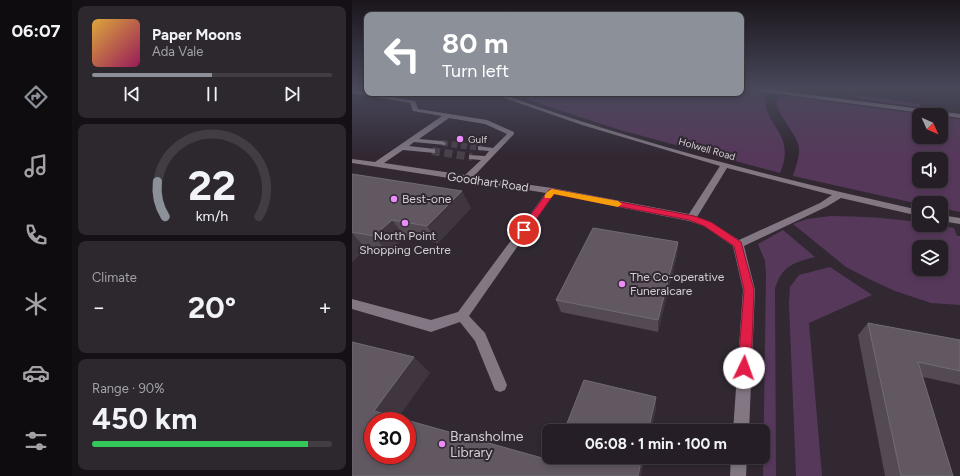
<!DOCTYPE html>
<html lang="en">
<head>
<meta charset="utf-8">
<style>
  :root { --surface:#251e26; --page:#2d272e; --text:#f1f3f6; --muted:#a3a2a7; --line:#423c43; --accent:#8c9099 }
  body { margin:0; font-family:Figtree,sans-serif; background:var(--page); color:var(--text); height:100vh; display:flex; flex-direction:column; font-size:15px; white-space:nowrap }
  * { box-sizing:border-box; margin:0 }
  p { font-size:13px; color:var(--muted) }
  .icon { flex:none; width:22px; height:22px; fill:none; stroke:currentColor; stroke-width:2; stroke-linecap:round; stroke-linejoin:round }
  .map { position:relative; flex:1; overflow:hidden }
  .drawer { display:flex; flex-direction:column; gap:6px; padding:6px; background:#141015; width:280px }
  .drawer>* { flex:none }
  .top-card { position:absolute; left:12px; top:12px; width:380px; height:84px; border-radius:8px; box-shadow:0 2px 6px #0003,0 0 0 1px var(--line); background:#8c9099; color:#fff; overflow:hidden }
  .needle { width:26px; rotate:135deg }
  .controls { position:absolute; left:560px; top:108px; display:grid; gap:8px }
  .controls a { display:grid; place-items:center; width:36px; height:36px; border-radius:8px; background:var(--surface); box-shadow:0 2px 6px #0003,0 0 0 1px var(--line); font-size:20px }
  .speed { position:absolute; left:12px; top:412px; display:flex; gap:8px; font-size:20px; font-weight:700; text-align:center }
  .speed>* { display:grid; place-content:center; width:52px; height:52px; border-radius:50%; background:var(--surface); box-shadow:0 2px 6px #0003,0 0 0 1px var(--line); line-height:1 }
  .speed .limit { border:6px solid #d22; background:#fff; color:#111 }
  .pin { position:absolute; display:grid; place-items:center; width:34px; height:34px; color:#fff; margin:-17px; border:2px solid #fff; border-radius:50%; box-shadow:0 1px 4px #0007 }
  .me { position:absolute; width:44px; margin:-22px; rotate:3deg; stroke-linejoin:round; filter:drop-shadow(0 0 3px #0008) }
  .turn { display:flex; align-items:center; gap:14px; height:84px; padding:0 12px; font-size:18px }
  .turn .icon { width:52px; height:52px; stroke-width:2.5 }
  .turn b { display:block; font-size:28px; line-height:34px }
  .big { font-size:30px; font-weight:700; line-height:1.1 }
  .drawer .widget { flex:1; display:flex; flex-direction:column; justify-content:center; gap:6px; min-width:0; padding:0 14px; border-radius:8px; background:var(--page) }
  .drawer .dial { align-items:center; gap:0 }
  .dial svg { height:104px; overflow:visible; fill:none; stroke:var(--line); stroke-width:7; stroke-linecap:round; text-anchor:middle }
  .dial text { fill:var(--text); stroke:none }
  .song { display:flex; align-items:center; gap:12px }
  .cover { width:48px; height:48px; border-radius:6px; background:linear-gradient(135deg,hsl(40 70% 55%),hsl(330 70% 35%)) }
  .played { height:4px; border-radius:2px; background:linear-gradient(90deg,var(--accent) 50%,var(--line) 50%) }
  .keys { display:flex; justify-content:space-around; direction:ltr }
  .heat { display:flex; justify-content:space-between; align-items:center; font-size:22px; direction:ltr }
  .charge { height:6px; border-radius:3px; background:linear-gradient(90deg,#34c759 90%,var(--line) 0) }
  .trip { position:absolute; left:190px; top:424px; width:228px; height:40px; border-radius:8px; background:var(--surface); box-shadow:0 2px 6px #0003,0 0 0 1px var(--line); font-weight:700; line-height:40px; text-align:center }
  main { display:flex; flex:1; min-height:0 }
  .dock { display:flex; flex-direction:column; width:72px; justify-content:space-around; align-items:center; background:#0f0c0f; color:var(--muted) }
  .dock .icon { width:28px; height:28px }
  .dock .on { color:var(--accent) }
  .dock b { font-size:18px; color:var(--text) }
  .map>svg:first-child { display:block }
  .green { fill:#56385b; fill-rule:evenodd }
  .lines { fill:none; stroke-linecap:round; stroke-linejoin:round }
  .minor-tunnel-far1 { stroke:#49414a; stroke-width:6; stroke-dasharray:6 3.5; stroke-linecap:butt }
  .minor-tunnel { stroke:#49414a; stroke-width:8; stroke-dasharray:8 4.5; stroke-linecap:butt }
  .minor { fill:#827783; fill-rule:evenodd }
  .wall { fill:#534a54 }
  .shaded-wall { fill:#3f3640 }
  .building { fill:#615862; stroke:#736b74; fill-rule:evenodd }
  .route { fill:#e11d48; stroke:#92132f }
  .slow { fill:#f59e0b }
  .poi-dot { fill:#ec8cfa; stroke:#312832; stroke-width:1.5 }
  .labels { text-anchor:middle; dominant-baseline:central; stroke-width:4; stroke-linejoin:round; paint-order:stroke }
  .far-poi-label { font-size:10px; fill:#d4cfd5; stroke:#312832; text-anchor:start }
  .far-street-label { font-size:10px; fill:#d4cfd5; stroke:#312832 }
  .street-label { font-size:12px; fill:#d4cfd5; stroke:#312832 }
  .poi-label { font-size:12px; fill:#d4cfd5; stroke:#312832; text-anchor:start }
  .near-poi-label { font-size:14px; fill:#d4cfd5; stroke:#312832; text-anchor:start }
</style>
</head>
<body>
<main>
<nav class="dock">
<b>06:07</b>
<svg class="icon on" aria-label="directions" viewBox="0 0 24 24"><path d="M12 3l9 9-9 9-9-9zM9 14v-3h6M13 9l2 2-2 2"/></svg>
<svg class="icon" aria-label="music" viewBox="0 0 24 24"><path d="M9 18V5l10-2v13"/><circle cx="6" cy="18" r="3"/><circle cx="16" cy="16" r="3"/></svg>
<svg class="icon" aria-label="phone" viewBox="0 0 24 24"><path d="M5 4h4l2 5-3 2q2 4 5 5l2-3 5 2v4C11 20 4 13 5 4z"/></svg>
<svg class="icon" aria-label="climate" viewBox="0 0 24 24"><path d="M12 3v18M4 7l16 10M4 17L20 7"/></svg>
<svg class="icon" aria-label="car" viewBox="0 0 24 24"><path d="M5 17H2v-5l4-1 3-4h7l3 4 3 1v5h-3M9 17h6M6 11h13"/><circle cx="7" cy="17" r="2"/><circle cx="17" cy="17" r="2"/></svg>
<svg class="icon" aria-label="filters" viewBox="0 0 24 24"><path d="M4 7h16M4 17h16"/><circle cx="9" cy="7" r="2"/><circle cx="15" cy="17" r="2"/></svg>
</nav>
<section class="drawer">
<div class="widget">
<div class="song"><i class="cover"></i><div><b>Paper Moons</b><p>Ada Vale</p></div></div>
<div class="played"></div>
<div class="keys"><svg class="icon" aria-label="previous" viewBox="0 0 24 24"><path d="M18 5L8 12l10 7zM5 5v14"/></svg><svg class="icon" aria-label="pause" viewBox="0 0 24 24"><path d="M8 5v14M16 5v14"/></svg><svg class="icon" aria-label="next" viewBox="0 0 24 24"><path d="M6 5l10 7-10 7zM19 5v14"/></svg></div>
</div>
<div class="widget dial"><svg viewBox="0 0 100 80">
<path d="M14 69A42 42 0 1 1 86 69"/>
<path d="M14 69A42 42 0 0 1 8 42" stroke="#8c9099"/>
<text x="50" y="56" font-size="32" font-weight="700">22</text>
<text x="50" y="72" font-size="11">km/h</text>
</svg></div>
<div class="widget"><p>Climate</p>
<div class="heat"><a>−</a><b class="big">20°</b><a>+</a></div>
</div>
<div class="widget"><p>Range · 90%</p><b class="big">450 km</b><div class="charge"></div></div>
</section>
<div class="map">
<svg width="608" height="476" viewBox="0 0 608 476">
  <rect width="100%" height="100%" fill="#312832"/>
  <!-- green -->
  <path class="green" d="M 389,89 L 414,93 C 408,126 446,131 428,173 L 268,130 L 197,107 L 160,93 L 389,93 Z
    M 490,93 L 568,104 L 569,106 L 567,107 L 508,99 Z
    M 434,96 L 576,115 L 567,115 L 567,137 L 589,137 L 589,117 L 608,119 L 608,212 L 589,208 L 589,203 L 567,204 L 441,176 C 443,168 447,160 447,151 C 448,135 426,119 424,101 L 428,97 ZM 567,159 L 589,159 L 589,181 L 567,181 Z
    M 479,216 C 508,216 537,218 567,222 L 567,225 L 587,225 L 602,228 L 605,236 L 608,236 L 608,305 L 579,303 L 543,291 L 517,279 L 494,267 L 441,224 L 455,219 ZM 567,247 L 589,247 L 589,269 L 567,269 Z
    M 431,230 L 463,257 C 441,263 431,265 423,288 L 424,476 L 411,476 L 414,276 L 413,261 L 406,244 Z
    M 478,267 L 520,295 L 457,323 L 470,476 L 444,476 L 437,303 L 438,287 L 447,275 Z"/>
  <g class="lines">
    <!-- minor-tunnel-far1 -->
    <path class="minor-tunnel-far1" d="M 90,143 L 129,148"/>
    <!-- minor-tunnel -->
    <path class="minor-tunnel" d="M 80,151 L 120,157"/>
    <!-- minor -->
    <path class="minor" d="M 0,89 L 63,101 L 66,109 L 135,120 L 162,132 L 162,134 L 121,177 L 200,188 L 337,214 L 368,166 L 230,125 L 138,93 L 147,93 C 283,143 425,178 567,210 L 567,216 L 489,198 L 474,207 L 392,246 L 403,290 L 397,431 L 381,431 L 391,290 L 381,246 L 352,226 L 337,221 L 202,194 L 117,316 L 133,333 L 155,385 L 153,390 L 148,392 L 143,390 L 123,341 L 108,322 L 79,332 L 0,309 L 0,299 L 79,320 L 106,312 L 194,193 L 0,163 L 0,159 L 23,162 L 90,116 L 61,111 L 58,103 L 0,93 ZM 97,118 L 133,124 L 155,134 L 141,148 L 126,146 L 126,150 L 137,151 L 133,156 L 117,155 L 117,159 L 129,160 L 113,175 L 32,163 L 51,150 L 83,153 L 83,149 L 57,146 L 62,142 L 93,145 L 94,143 L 90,141 L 67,139 ZM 375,168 L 480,195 L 468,203 L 387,240 L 358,222 L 345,217 Z
      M 401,89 L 414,89 L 608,114 L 608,118 L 404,91 Z
      M 589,215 L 608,218 L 608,224 L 589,221 Z
      M 379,457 L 395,457 L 394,476 L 378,476 Z"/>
  </g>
  <!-- wall -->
  <path class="wall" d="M 0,174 L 119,208 L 86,243 L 53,237 L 36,253 L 14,249 L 0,262 Z
    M 326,242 L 325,255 L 306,332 L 209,312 L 204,300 Z
    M 516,323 L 608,340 L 608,385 L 571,377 L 601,476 L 533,476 L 506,335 Z"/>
  <!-- shaded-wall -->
  <path class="shaded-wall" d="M 110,191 L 119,208 L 86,243 L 75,226 Z
    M 40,220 L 53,237 L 36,253 L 22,236 Z
    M 0,233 L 14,249 L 0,262 Z
    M 326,242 L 325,255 L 306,332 L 306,320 Z
    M 62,357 L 78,373 L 44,421 L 22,411 Z
    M 304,397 L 304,410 L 299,431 L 296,431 Z
    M 290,457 L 293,457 L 289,476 L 286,476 Z"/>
  <!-- building -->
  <path class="building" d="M 0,174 L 110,191 L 75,226 L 40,220 L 22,236 L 0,232 Z
    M 241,228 L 326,242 L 306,320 L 204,300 Z
    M 516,323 L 608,340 L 608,371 L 566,362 L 601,476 L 549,476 Z
    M 0,342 L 62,357 L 22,411 L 201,461 L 202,457 L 290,457 L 286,476 L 0,476 ZM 21,421 L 55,421 L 55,455 L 21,455 Z
    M 232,380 L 304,397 L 296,431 L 212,431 Z"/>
  <!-- sky -->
  <linearGradient id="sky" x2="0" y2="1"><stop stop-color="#1b161c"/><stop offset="0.57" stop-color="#48485a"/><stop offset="1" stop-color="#48485a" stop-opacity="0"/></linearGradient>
  <rect width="608" height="155" fill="url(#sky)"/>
  <!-- route -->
  <path class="route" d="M 200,189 L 342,216 L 359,222 L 389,242 L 402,290 L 399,368 L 397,373 L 392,375 L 388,373 L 386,368 L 392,290 L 382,246 L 352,226 L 337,220 L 202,194 L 175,232 L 169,232 L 167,230 L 169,228 L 197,190 Z"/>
  <!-- slow -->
  <path class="slow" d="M 200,189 L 266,201 L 270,204 L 266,207 L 202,194 L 199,198 L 193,198 C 191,195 197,190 200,189 Z"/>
  <!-- markers -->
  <g class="poi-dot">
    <circle cx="108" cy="139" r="4"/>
    <circle cx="42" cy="199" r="4"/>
    <circle cx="53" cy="223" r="4"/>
    <circle cx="270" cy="284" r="4"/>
    <circle cx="90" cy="444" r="4"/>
  </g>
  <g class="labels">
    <!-- far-poi labels -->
    <g class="far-poi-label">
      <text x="116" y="139">Gulf</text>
    </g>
    <!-- far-street labels -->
    <g class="far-street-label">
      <text transform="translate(355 149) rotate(16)">Holwell Road</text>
    </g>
    <!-- street labels -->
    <g class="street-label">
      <text transform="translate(136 182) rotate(8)">Goodhart Road</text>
    </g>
    <!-- poi labels -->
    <g class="poi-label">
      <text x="50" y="199">Best-one</text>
      <text x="53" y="236" text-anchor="middle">North Point<tspan x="53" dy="14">Shopping Centre</tspan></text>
      <text x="278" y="277">The Co-operative<tspan x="278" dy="14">Funeralcare</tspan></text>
    </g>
    <!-- near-poi labels -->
    <g class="near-poi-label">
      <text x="98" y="436">Bransholme<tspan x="98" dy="16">Library</tspan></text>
    </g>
  </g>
</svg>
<div class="controls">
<a><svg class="needle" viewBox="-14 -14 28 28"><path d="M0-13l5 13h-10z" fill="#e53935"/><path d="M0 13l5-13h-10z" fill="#a3a2a7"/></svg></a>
<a><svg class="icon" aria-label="sound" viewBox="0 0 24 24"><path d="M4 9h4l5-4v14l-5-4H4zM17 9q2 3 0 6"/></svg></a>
<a><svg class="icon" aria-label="search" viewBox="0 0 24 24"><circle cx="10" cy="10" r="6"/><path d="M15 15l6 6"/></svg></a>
<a><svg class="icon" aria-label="layers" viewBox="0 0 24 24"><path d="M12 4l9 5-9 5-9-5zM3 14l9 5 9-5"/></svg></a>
</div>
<div class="speed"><div class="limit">30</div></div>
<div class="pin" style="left:172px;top:230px;background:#d93025"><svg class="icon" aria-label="arrive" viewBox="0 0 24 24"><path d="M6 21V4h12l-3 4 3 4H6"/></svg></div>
<svg class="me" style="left:392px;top:368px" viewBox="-20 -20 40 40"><circle r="19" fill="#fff"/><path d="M0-13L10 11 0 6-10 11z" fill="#e11d48"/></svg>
<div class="trip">06:08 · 1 min · 100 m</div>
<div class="top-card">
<div class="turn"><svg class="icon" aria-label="left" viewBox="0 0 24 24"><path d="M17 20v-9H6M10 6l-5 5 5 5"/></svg><div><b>80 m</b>Turn left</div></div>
</div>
</div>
</main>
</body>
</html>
